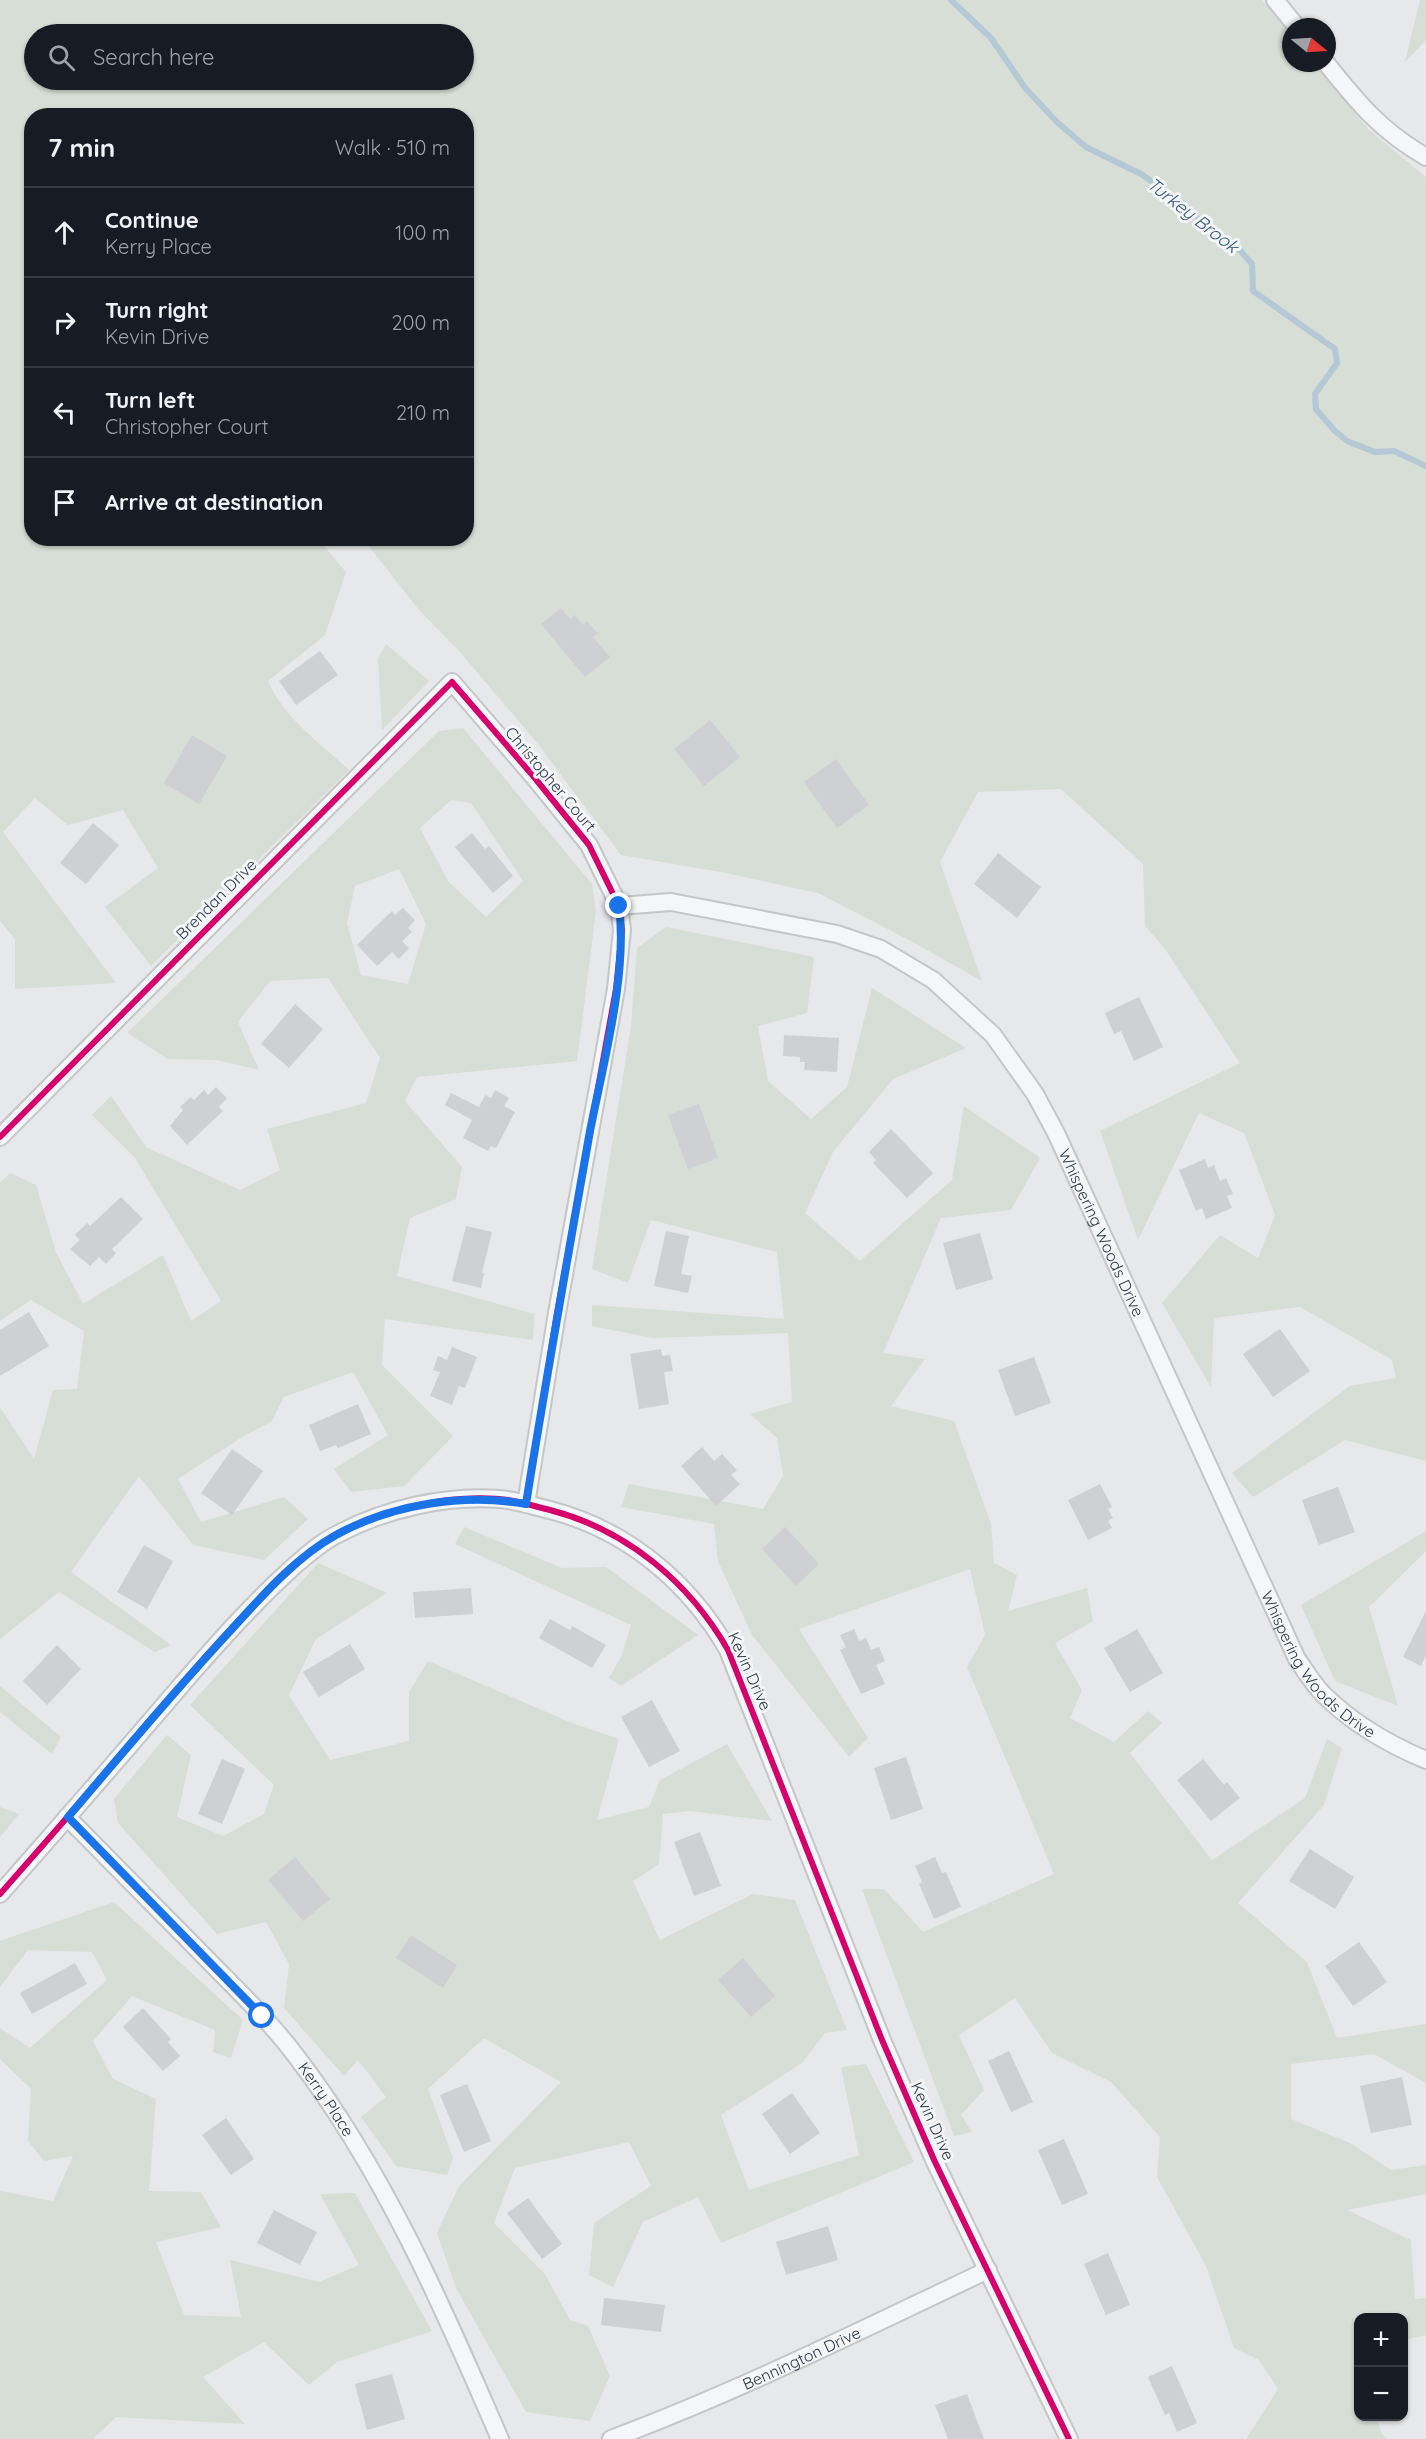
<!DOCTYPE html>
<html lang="en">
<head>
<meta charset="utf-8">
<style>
	body { margin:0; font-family:Quicksand,sans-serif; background:#20242c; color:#f1f3f6 }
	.controls { position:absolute; right:18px; bottom:18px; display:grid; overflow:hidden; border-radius:12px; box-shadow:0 2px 4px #0004 }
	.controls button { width:54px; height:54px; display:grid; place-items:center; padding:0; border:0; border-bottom:2px solid #363941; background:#171b24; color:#f1f3f6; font:30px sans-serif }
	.compass { position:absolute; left:1282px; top:18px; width:54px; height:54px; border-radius:50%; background:#171b24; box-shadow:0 2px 4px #0004; rotate:108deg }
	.stop { position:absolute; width:18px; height:18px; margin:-14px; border:4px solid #1a73e8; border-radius:50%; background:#fff }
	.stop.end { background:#1a73e8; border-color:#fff; box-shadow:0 2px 6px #0008 }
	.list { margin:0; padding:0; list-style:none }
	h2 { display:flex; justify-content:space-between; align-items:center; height:78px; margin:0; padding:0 24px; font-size:26px }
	h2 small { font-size:20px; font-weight:400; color:#9ea1a6 }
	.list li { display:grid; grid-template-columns:39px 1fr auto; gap:18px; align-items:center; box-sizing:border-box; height:90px; padding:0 24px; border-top:2px solid #363941 }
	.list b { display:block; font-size:22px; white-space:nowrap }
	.list p { margin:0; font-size:20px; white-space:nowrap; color:#9ea1a6 }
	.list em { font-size:20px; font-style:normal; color:#9ea1a6 }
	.icon { flex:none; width:33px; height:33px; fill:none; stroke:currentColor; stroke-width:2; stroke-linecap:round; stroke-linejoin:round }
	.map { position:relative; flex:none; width:1426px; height:2439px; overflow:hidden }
	.search { position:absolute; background:#171b24; box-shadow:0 2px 4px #0004; left:24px; top:24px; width:450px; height:66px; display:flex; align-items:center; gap:15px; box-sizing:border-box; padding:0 21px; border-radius:33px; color:#9ea1a6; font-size:22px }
	.panel { position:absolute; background:#171b24; box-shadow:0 2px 4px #0004; left:24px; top:108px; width:450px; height:438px; border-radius:24px }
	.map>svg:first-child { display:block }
</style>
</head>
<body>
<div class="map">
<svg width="1426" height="2439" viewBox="0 0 1426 2439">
	<rect width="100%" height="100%" fill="#e6e8ea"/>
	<g fill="#d7ded6" fill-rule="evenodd">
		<path d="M0,0H1262L1291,35V63H1314L1368,129L1426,177V1461L1345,1440L1253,1497L1232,1473L1350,1386L1396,1378L1392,1360L1300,1307L1214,1318L1211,1387L1162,1303L1220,1235L1258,1258L1275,1215L1244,1133L1199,1113L1138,1240L1100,1131L1240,1063L1165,949L1145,926L1143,864L1061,789L978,792L940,862L982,981L909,940L818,893L721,872L621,855L538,744L460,652L419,610L363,539L466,538V116H32V538L318,539L346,572L325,635L268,681C284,718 320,743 349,770L151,966L105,907L158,868L123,810L68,825L35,798L3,832L116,983L15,989V939L0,921ZM34,34H464V80H34Z"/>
		<polygon points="1420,0 1426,0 1426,40 1405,62"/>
		<polygon points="386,644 429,681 382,730 378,659"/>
		<path d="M463,728L592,884L596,911L577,1061L417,1077L405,1101L462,1167L456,1199L410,1218L397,1276L534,1314L533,1340L385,1319L382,1365L453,1436L404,1486L351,1492L334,1469L388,1435L353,1372L284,1397L272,1421L244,1436L178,1479L201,1522L284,1497L308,1519L264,1560L193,1545L139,1476L71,1572L171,1645L155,1652L59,1592L0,1639V1407L34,1459L53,1390L77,1389L84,1331L31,1300L0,1321V1183L10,1173L36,1185L56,1252L83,1304L163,1255L191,1321L221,1301L135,1158L92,1115L111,1096L146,1147L240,1190L280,1170L267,1129L366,1103L380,1058L328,978L270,981L238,1022L259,1070L217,1060L168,1059L127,1033L439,731ZM451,800L471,803L523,881L486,917L448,881L420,828ZM399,869L426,924L408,984L361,975L347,923L355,886Z"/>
		<polygon points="666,927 814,957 807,1013 758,1026 768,1081 811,1119 847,1087 872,988 966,1048 893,1079 833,1152 805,1213 860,1261 952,1180 964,1106 1040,1158 1011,1210 941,1218 883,1353 925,1359 891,1406 954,1421 991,1524 994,1563 1017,1575 1008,1611 1087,1588 1093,1621 1055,1643 1082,1690 1070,1718 1114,1742 1148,1711 1162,1723 1130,1753 1212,1860 1305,1798 1327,1739 1342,1748 1324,1805 1238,1903 1307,1962 1337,2038 1426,2024 1426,2083 1374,2054 1291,2064 1291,2119 1350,2143 1391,2170 1426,2165 1426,2194 1347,2210 1411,2240 1415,2299 1426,2298 1426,2335 1404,2340 1404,2318 1358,2318 1358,2350 1355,2351 1358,2363 1358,2416 1376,2417 1382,2434 1387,2439 1246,2439 1278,2389 1259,2360 1234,2348 1206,2266 1157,2177 1160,2137 1111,2082 1052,2053 1015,1998 959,2035 984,2090 961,2115 972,2132 954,2136 862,1889 884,1889 923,1932 1054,1874 967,1667 985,1635 970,1569 799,1629 868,1738 849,1757 752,1635 718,1561 714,1524 621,1507 629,1484 763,1509 783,1476 777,1438 750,1414 792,1402 788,1333 653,1338 592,1326 592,1305 784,1319 777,1252 651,1220 628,1283 592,1269 631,1026 637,948"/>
		<polygon points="464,1527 562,1568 606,1567 698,1635 621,1686 609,1678 621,1657 631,1625 455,1544"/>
		<polygon points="1426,1531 1426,1551 1369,1607 1398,1706 1335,1681 1301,1605"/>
		<polygon points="318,1563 387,1593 316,1639 289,1695 330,1760 409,1741 409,1692 428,1661 572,1723 619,1739 597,1820 649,1807 660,1780 727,1744 772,1821 690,1811 663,1814 659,1864 633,1881 660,1940 753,1894 795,1900 847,2030 825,2033 802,2063 721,2115 749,2190 859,2155 841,2067 866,2064 914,2162 721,2243 698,2197 643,2222 613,2287 589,2275 594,2223 651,2186 629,2142 515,2168 494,2223 545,2274 570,2320 588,2326 610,2376 590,2421 526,2412 456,2288 437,2233 459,2186 561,2082 484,2038 428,2089 453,2158 447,2175 396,2166 361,2117 386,2097 358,2060 344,2076 284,2008 289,1964 266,1922 217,1934 118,1823 114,1799 167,1735 191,1755 177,1817 223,1836 264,1814 274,1785 190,1705"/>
		<polygon points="0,1686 61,1737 52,1754 0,1712"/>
		<polygon points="0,1807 19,1814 0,1837"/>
		<polygon points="114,1902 243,2020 231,2058 213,2052 215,2030 132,1996 93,2041 113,2079 156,2099 149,2191 201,2192 221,2227 156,2242 184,2315 241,2317 230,2260 319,2282 359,2265 320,2194 355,2193 432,2331 337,2362 309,2385 264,2342 203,2377 245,2424 116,2417 93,2439 0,2439 0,2191 53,2201 73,2156 44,2161 28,2141 31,2089 0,2059 0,2028 30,2048 107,1980 92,1952 28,1950 0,1987 0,1941"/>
	</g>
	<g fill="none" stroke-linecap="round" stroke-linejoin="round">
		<polyline stroke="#b4c8d5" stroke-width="6" points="951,0 991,38 1026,89 1057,122 1086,147 1141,174 1184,204 1208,229 1238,248 1252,264 1253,291 1335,349 1337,363 1315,394 1316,409 1334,430 1347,441 1375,452 1394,451 1426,466"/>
	</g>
	<g fill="#ced0d3">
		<polygon points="561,608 570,619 575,615 583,625 587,621 598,634 593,637 610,657 585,677 541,624"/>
		<polygon points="320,651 338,675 296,705 279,681"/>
		<polygon points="710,720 740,757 704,786 674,749"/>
		<polygon points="192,735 227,756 199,804 164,783"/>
		<polygon points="836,759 869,805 837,828 804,782"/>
		<polygon points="93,823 119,845 86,884 60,863"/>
		<polygon points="472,833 485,849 489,846 513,876 493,893 455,847"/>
		<polygon points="998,853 1041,887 1017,918 974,884"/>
		<polygon points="403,908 415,920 408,928 412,932 402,941 409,948 399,959 392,952 377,966 357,945 392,911 395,915"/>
		<polygon points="1139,997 1163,1047 1134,1061 1121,1031 1114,1034 1105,1013"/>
		<polygon points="295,1004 323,1029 289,1068 261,1044"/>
		<polygon points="784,1035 839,1038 837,1072 804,1070 805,1062 800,1062 800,1057 783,1056"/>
		<polygon points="216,1087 227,1098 219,1107 223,1111 187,1145 170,1126 183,1110 180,1107 191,1097 194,1100 204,1090 208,1095"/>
		<polygon points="495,1090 509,1098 504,1106 515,1112 496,1148 491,1146 488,1151 463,1138 472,1120 445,1105 451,1093 479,1107 485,1095 491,1098"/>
		<polygon points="699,1104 718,1158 688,1169 668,1115"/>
		<polygon points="891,1129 933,1173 907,1198 873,1163 876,1160 869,1152"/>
		<polygon points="1205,1159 1208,1168 1214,1165 1220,1181 1226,1178 1233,1194 1227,1196 1232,1208 1206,1219 1202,1208 1196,1211 1179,1170"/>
		<polygon points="121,1197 143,1219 112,1249 116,1253 106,1264 99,1257 90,1266 70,1249 80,1240 75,1235 87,1223 90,1226"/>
		<polygon points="466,1226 492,1232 482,1273 484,1273 481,1288 452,1281"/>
		<polygon points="666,1231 689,1236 681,1274 692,1276 688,1293 654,1286"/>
		<polygon points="980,1233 993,1279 956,1290 943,1243"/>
		<polygon points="29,1312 49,1346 0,1376 0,1330"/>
		<polygon points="1280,1329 1310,1371 1273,1397 1243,1354"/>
		<polygon points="452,1347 477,1357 465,1388 459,1386 452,1405 430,1396 440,1372 433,1370 438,1356 447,1360"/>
		<polygon points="661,1349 662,1356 670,1355 673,1371 664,1372 669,1404 639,1409 630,1354"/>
		<polygon points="1034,1357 1051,1403 1015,1416 998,1370"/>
		<polygon points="358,1404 371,1434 338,1448 336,1445 320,1451 309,1425"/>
		<polygon points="702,1447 714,1461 722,1454 737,1470 731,1475 740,1484 716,1506 681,1466"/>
		<polygon points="232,1449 263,1471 232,1515 201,1493"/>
		<polygon points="1100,1484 1112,1507 1108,1509 1113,1518 1108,1521 1112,1528 1088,1540 1068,1500"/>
		<polygon points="1338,1487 1355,1532 1319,1545 1302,1500"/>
		<polygon points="785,1527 819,1564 796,1586 762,1549"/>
		<polygon points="144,1545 173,1561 147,1609 117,1592"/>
		<polygon points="471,1588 473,1614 415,1618 413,1592"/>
		<polygon points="1426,1611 1426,1655 1421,1666 1403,1657"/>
		<polygon points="550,1619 570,1630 572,1626 606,1645 592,1668 539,1638"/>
		<polygon points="854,1629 859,1641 866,1638 871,1650 879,1647 885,1661 876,1665 885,1684 861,1694 840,1650 846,1647 840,1635"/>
		<polygon points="1137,1629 1163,1673 1130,1692 1104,1648"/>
		<polygon points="350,1644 365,1669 319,1697 303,1672"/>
		<polygon points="57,1645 81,1669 47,1705 23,1681"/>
		<polygon points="652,1700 680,1751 649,1767 621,1717"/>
		<polygon points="906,1757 923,1809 891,1820 874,1768"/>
		<polygon points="222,1759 245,1769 222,1824 198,1814"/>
		<polygon points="1203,1759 1224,1785 1227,1782 1240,1798 1211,1821 1177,1780"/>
		<polygon points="700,1832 721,1886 694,1896 674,1842"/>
		<polygon points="1310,1849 1354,1877 1335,1909 1289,1881"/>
		<polygon points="295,1857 330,1899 303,1921 268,1880"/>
		<polygon points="935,1857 942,1873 946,1872 961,1907 934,1919 919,1884 922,1882 915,1866"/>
		<polygon points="411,1935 457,1965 443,1988 396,1958"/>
		<polygon points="1359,1942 1387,1982 1353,2006 1325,1966"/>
		<polygon points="743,1958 775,1996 751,2017 718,1980"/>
		<polygon points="75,1963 87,1984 32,2014 20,1993"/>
		<polygon points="143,2008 171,2039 168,2042 180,2056 163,2071 123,2027"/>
		<polygon points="1009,2051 1033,2102 1011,2112 988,2061"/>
		<polygon points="1402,2077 1412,2125 1371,2133 1360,2086"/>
		<polygon points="467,2084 491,2141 464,2152 440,2095"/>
		<polygon points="792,2093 820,2133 790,2154 762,2114"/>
		<polygon points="226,2118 254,2159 231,2175 202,2135"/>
		<polygon points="1064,2139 1088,2194 1062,2205 1038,2150"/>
		<polygon points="528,2198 562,2244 542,2259 507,2213"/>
		<polygon points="274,2210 317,2232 300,2265 257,2243"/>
		<polygon points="828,2226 838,2260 786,2275 776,2242"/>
		<polygon points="1108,2253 1130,2305 1106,2315 1084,2264"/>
		<polygon points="604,2298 665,2305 661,2332 601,2325"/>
		<polygon points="1172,2366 1197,2423 1177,2432 1169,2413 1165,2415 1148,2377"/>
		<polygon points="392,2374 405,2419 367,2430 355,2384"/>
		<polygon points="967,2394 984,2439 948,2439 935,2405"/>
	</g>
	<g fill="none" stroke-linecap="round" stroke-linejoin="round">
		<g stroke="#c4c6c8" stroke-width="20">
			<g id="street">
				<polyline points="1275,0 1297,27"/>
				<path d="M1326,63C1358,103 1381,131 1426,157"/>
				<path id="s1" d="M619,906L671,902L837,934L881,949L933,980L993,1035L1035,1094L1056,1133L1297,1659C1305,1670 1313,1684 1323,1694C1352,1723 1388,1744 1426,1760"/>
				<polyline points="0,1137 452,682 534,777 589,845 619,906 622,930 616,989 557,1313 526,1504"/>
				<path id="s2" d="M67,1817C113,1864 159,1910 204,1956C236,1989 269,2020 296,2056C384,2171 443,2307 500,2439"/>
				<path d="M0,1894C60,1826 119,1758 178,1689C214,1647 251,1605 292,1568C306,1556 321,1542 338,1534C385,1509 445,1495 499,1499C516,1500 533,1506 550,1510C627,1530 689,1582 728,1650L882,2040L935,2162L1069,2439"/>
				<path id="s3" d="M611,2439C740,2391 863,2329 988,2270"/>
			</g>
		</g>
		<use href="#street" stroke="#f5f6f7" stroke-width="16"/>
		<g stroke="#f4f6f9" stroke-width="10">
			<g id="cycleway">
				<polyline points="0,1137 452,682 534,777 589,845 619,906 622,930 616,989 557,1313 526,1504"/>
				<path d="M0,1894C60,1826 119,1758 178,1689C214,1647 251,1605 292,1568C306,1556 321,1542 338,1534C385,1509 445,1495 499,1499C516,1500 533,1506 550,1510C627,1530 689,1582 728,1650L882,2040L935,2162L1069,2439"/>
			</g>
		</g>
		<use href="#cycleway" stroke="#d6006c" stroke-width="6"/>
	</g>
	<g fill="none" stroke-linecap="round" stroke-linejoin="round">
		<path stroke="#1a73e8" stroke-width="8" d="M262,2016L68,1817C122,1754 175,1690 232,1629C263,1595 296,1557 336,1535C392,1504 464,1493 526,1504C546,1379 568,1255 590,1131C603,1064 628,973 619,906"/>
	</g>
	<g text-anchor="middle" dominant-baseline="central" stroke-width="6" stroke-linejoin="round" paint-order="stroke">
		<g font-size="16" fill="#2b3845" stroke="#f4f6f9">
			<text transform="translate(551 779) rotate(50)">Christopher Court</text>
			<text transform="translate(216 899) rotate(-45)">Brendan Drive</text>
			<text stroke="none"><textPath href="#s1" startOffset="636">Whispering Woods Drive</textPath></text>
			<text stroke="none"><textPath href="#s1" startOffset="1122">Whispering Woods Drive</textPath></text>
			<text transform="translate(750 1671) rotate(66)">Kevin Drive</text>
			<text stroke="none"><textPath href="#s2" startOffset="384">Kerry Place</textPath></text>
			<text transform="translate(933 2121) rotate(66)">Kevin Drive</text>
			<text stroke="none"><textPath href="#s3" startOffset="207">Bennington Drive</textPath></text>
		</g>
		<g font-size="18" font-style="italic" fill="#345c79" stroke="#f4f6f9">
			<text transform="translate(1193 215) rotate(38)">Turkey Brook</text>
		</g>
	</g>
</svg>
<div class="controls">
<button>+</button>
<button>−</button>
</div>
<svg class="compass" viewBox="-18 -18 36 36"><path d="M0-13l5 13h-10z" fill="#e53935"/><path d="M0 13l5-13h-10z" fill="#9ea1a6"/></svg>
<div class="stop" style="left:262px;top:2016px"></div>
<div class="stop end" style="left:619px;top:906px"></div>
<div class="search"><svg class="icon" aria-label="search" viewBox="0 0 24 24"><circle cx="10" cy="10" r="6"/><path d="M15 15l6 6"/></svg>Search here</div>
<section class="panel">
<h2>7 min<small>Walk · 510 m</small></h2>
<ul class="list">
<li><svg class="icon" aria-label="ahead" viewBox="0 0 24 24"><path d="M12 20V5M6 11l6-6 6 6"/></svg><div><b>Continue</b><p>Kerry Place</p></div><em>100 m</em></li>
<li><svg class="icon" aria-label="right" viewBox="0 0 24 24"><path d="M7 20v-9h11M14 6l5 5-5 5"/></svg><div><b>Turn right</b><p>Kevin Drive</p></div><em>200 m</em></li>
<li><svg class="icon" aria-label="left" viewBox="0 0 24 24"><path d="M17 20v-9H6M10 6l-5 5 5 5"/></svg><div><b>Turn left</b><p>Christopher Court</p></div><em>210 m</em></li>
<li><svg class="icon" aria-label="arrive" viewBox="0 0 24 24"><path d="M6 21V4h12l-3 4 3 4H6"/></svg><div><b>Arrive at destination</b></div></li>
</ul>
</section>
</div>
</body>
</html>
